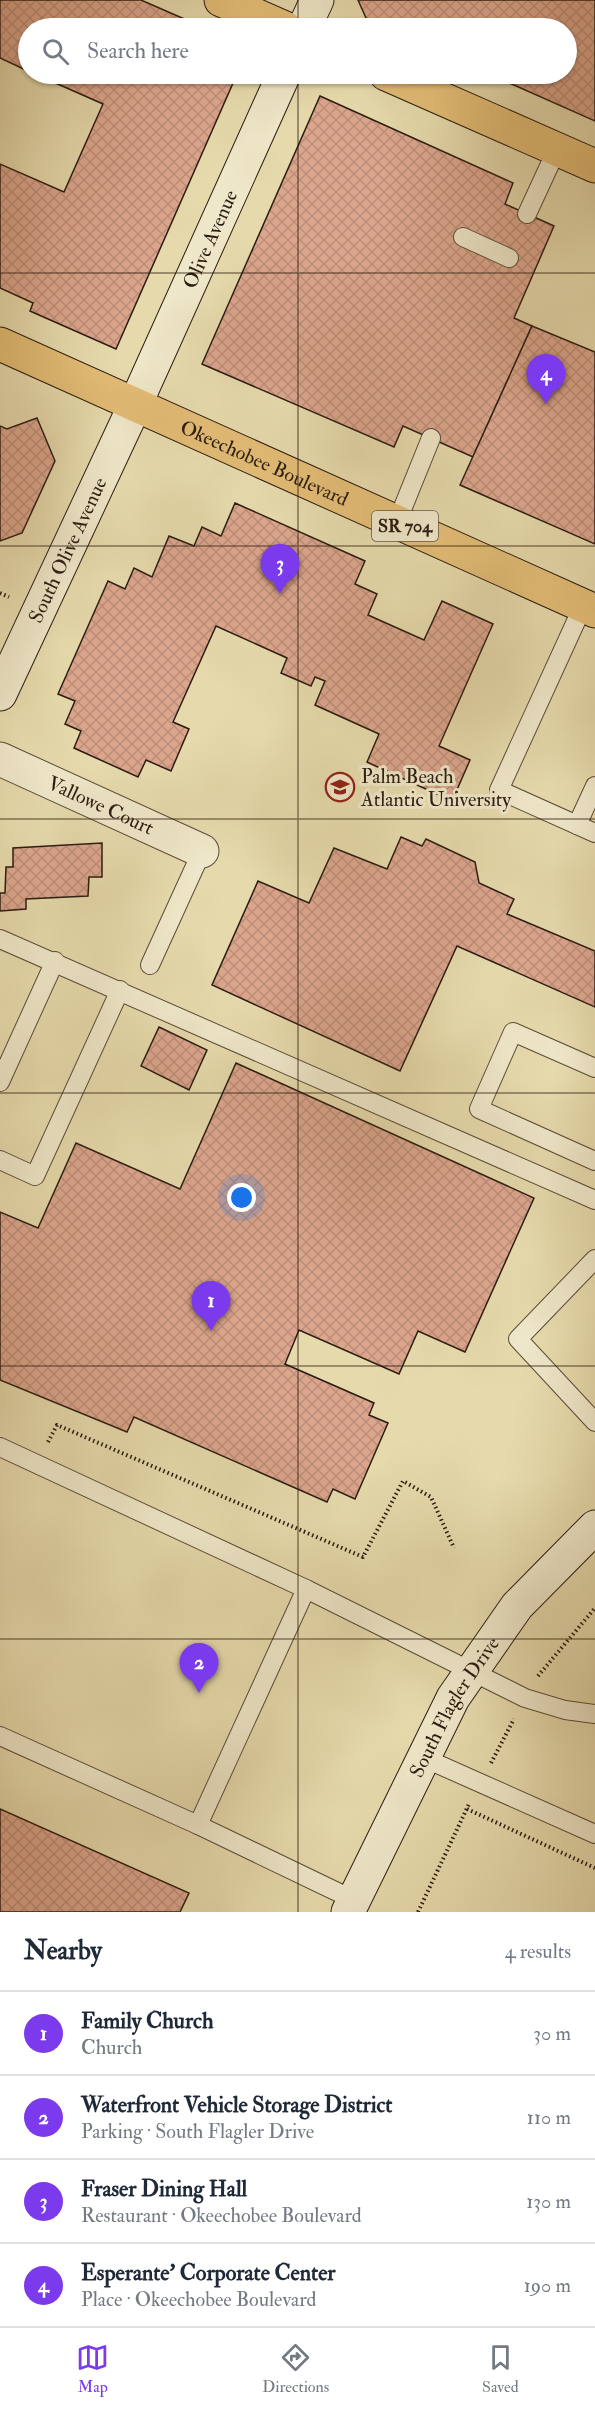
<!DOCTYPE html>
<html lang="en">
<head>
<meta charset="utf-8">
<style>
	body { margin:0; font-family:"IM FELL Double Pica",serif; background:#f6f6f7; color:#1f2937 }
	.you { position:absolute; left:242px; top:1198px; width:21px; height:21px; margin:-15px; border:4px solid #fff; border-radius:50%; background:#1a73e8; box-shadow:0 0 0 9px #1a73e833 }
	.badge { display:grid; place-items:center; width:39px; height:39px; border-radius:50%; background:#7c3aed; color:#fff; font-size:20px; font-weight:700 }
	.pin { position:absolute; translate:-50% -50px; filter:drop-shadow(0 2px 3px #0008) }
	.pin::after { content:''; position:absolute; top:32px; width:21px; height:18px; background:inherit; clip-path:polygon(0 0,100% 0,50% 100%) }
	.list { margin:0; padding:0; list-style:none }
	h2 { display:flex; justify-content:space-between; align-items:center; height:78px; margin:0; padding:0 24px; font-size:26px }
	h2 small { font-size:20px; font-weight:400; color:#747a83 }
	.list li { display:grid; grid-template-columns:39px 1fr auto; gap:18px; align-items:center; box-sizing:border-box; height:84px; padding:0 24px; border-top:2px solid #e0e1e3 }
	.list b { display:block; font-size:22px; white-space:nowrap }
	.list p { margin:0; font-size:20px; white-space:nowrap; color:#747a83 }
	.list em { font-size:20px; font-style:normal; color:#747a83 }
	.icon { flex:none; width:33px; height:33px; fill:none; stroke:currentColor; stroke-width:2; stroke-linecap:round; stroke-linejoin:round }
	.map { position:relative; flex:none; width:595px; height:1912px; overflow:hidden }
	.search { position:absolute; background:#fff; box-shadow:0 2px 4px #0004; left:18px; right:18px; top:18px; height:66px; display:flex; align-items:center; gap:15px; box-sizing:border-box; padding:0 21px; border-radius:33px; color:#747a83; font-size:22px }
	.sheet { height:414px; background:#fff }
	nav { display:flex; justify-content:space-around; align-items:center; box-sizing:border-box; height:84px; border-top:2px solid #e0e1e3; background:#fff; font-size:16px; color:#747a83 }
	nav a { display:grid; justify-items:center; gap:3px }
	nav .on { color:#7c3aed }
	.map>svg:first-child { display:block }
</style>
</head>
<body>
<div class="map">
<svg width="595" height="1912" viewBox="0 0 595 1912">
	<defs>
		<pattern id="building-cross-hatch" width="8" height="8" patternUnits="userSpaceOnUse" patternTransform="scale(1.5)"><rect width="8" height="8" fill="#dca68d"/><path d="M0 0l8 8M0 8l8-8" fill="none" stroke="#bd8e79"/></pattern>
	</defs>
	<rect width="100%" height="100%" fill="#e6daac"/>
	<filter id="stains"><feTurbulence type="fractalNoise" baseFrequency=".00333" numOctaves="4"/><feColorMatrix values="0 0 0 0 .2 0 0 0 0 .09 0 0 0 0 .02 0 0 0 .5 -.17"/></filter>
	<radialGradient id="worn" r=".72"><stop offset=".6" stop-color="#630" stop-opacity="0"/><stop offset="1" stop-color="#630" stop-opacity=".3"/></radialGradient>
	<g fill="url(#building-cross-hatch)" stroke="#2b1c11" stroke-width="1.5">
		<polygon points="0,0 141,0 205,28 28,28 28,71 0,58"/>
		<polygon points="358,0 595,0 595,121 489,74 566,74 566,28 389,28 366,18"/>
		<polygon points="35,74 237,74 116,349 30,311 33,303 0,288 0,164 64,192 103,104"/>
		<polygon points="320,96 513,183 505,204 554,226 514,318 532,326 473,457 403,426 394,447 202,364"/>
		<polygon points="532,326 595,352 595,544 460,485"/>
		<polygon points="37,418 55,461 22,533 0,541 0,426 7,429"/>
		<polygon points="235,503 365,561 355,584 377,594 368,615 424,640 442,601 493,624 439,746 470,760 452,801 367,762 379,734 315,705 325,681 315,677 311,686 281,673 287,658 216,626 173,722 189,729 171,771 146,760 138,777 74,748 81,731 65,724 75,701 58,694 108,581 125,589 134,568 152,577 169,536 194,546 202,527 221,536"/>
		<polygon points="401,837 422,846 426,839 475,862 479,883 514,899 507,914 595,951 595,1007 457,946 400,1071 212,985 258,881 309,903 334,848 387,869"/>
		<polygon points="102,843 102,877 89,877 88,896 26,899 26,909 0,911 0,893 5,893 6,867 13,867 13,848"/>
		<polygon points="159,1027 207,1050 189,1090 141,1066"/>
		<polygon points="236,1063 534,1198 465,1352 418,1331 399,1374 299,1330 285,1364 374,1403 369,1415 388,1423 355,1499 333,1489 327,1502 134,1417 127,1432 0,1380 0,1212 38,1228 76,1143 180,1189"/>
		<polygon points="0,1809 189,1893 180,1912 0,1912"/>
	</g>
	<g fill="none" stroke-linecap="round" stroke-linejoin="round">
		<g stroke="#5a4c38" stroke-width="20">
			<g id="lane">
				<polyline points="527,214 557,149"/>
				<polyline points="463,237 509,258"/>
				<polyline points="397,522 431,438"/>
				<polyline points="583,606 499,790 595,833"/>
				<polyline points="577,825 595,786"/>
				<polyline points="0,939 595,1200"/>
				<polyline points="150,965 202,851"/>
				<polyline points="595,1068 513,1032 479,1109 595,1161"/>
				<polyline points="0,1082 55,961"/>
				<polyline points="0,1160 35,1176 120,990"/>
				<polyline points="595,1259 518,1339 595,1422"/>
				<polyline points="0,1447 306,1589 525,1698 565,1710 595,1714"/>
				<polyline points="0,1736 198,1825 306,1589"/>
				<polyline points="424,1758 595,1834"/>
				<polyline points="198,1825 354,1900"/>
			</g>
		</g>
		<g stroke="#5a4c38" stroke-width="35">
			<g id="street">
				<path id="s1" d="M0,759L202,851"/>
			</g>
		</g>
		<g stroke="#2b1c11" stroke-width="35">
			<g id="secondary">
				<polyline points="304,28 317,0"/>
				<path id="s2" d="M0,694L135,405L284,74"/>
				<path id="s3" d="M348,1912L453,1698L517,1606L595,1527"/>
			</g>
		</g>
		<g stroke="#2b1c11" stroke-width="35">
			<g id="primary">
				<polyline points="221,0 285,28"/>
				<polyline points="386,74 595,166"/>
				<path id="s4" d="M0,344L595,611"/>
			</g>
		</g>
		<g stroke="#2b1c11" stroke-width="4" stroke-dasharray="1.5 3" stroke-linecap="butt">
			<polyline points="0,593 9,597"/>
			<polyline points="48,1442 57,1425 363,1557 403,1481 431,1497 454,1548"/>
			<polyline points="538,1676 595,1608"/>
			<polyline points="491,1763 514,1719"/>
			<polyline points="467,1809 595,1868"/>
			<polyline points="418,1912 469,1804"/>
		</g>
		<use href="#lane" stroke="#efe7c9" stroke-width="18"/>
		<use href="#street" stroke="#efe7c9" stroke-width="33"/>
		<use href="#secondary" stroke="#efe7c9" stroke-width="33"/>
		<use href="#primary" stroke="#e3bd76" stroke-width="33"/>
	</g>
	<path fill="none" stroke="#2b1c11" stroke-width="1.5" stroke-opacity="0.55" d="M298,0V28M298,74V1912M0,273H595M0,546H595M0,819H595M0,1093H595M0,1366H595M0,1639H595"/>
	<defs>
		<g id="university-ring" transform="scale(1.5)"><circle r="9.5" fill="#efe7c9" stroke="#8f2418" stroke-width="1.5"/><path d="M0-5L7-2L0 1L-7-2ZM-4 1L0 2.5L4 1V4Q0 6-4 4Z" fill="#8f2418"/></g>
	</defs>
	<g fill-rule="evenodd">
		<use href="#university-ring" x="340" y="787"/>
	</g>
	<g text-anchor="middle" dominant-baseline="central" stroke-width="6" stroke-linejoin="round" paint-order="stroke">
		<rect fill="#efe7c9" stroke="#665948" stroke-width="1.5" x="372" y="511" width="66" height="30" rx="4.5"/>
		<g font-size="18" font-weight="bold" fill="#2b1c11">
			<text x="405" y="526">SR 704</text>
		</g>
		<g font-size="20" fill="#2b1c11" stroke="#efe7c9">
			<text stroke="none"><textPath href="#s2" startOffset="501">Olive Avenue</textPath></text>
			<text stroke="none"><textPath href="#s4" startOffset="290">Okeechobee Boulevard</textPath></text>
			<text stroke="none"><textPath href="#s2" startOffset="159">South Olive Avenue</textPath></text>
			<text stroke="none"><textPath href="#s1" startOffset="111">Vallowe Court</textPath></text>
			<text stroke="none"><textPath href="#s3" startOffset="231">South Flagler Drive</textPath></text>
		</g>
		<g font-size="20" fill="#2b1c11" stroke="#efe7c9" text-anchor="start">
			<text x="361" y="776">Palm Beach<tspan x="361" dy="23">Atlantic University</tspan></text>
		</g>
	</g>
	<rect width="100%" height="100%" filter="url(#stains)"/>
	<rect width="100%" height="100%" fill="url(#worn)"/>
</svg>
<div class="you"></div>
<div class="pin badge" style="left:211px;top:1331px">1</div>
<div class="pin badge" style="left:199px;top:1693px">2</div>
<div class="pin badge" style="left:280px;top:594px">3</div>
<div class="pin badge" style="left:546px;top:404px">4</div>
<div class="search"><svg class="icon" aria-label="search" viewBox="0 0 24 24"><circle cx="10" cy="10" r="6"/><path d="M15 15l6 6"/></svg>Search here</div>
</div>
<section class="sheet">
<h2>Nearby<small>4 results</small></h2>
<ul class="list">
<li><span class="badge">1</span><div><b>Family Church</b><p>Church</p></div><em>30 m</em></li>
<li><span class="badge">2</span><div><b>Waterfront Vehicle Storage District</b><p>Parking · South Flagler Drive</p></div><em>110 m</em></li>
<li><span class="badge">3</span><div><b>Fraser Dining Hall</b><p>Restaurant · Okeechobee Boulevard</p></div><em>130 m</em></li>
<li><span class="badge">4</span><div><b>Esperante' Corporate Center</b><p>Place · Okeechobee Boulevard</p></div><em>190 m</em></li>
</ul>
</section>
<nav>
<a class="on"><svg class="icon" aria-label="map" viewBox="0 0 24 24"><path d="M3 6l6-2 6 2 6-2v14l-6 2-6-2-6 2zM9 4v14M15 6v14"/></svg>Map</a>
<a><svg class="icon" aria-label="directions" viewBox="0 0 24 24"><path d="M12 3l9 9-9 9-9-9zM9 14v-3h6M13 9l2 2-2 2"/></svg>Directions</a>
<a><svg class="icon" aria-label="saved" viewBox="0 0 24 24"><path d="M7 4h10v16l-5-4-5 4z"/></svg>Saved</a>
</nav>
</body>
</html>
